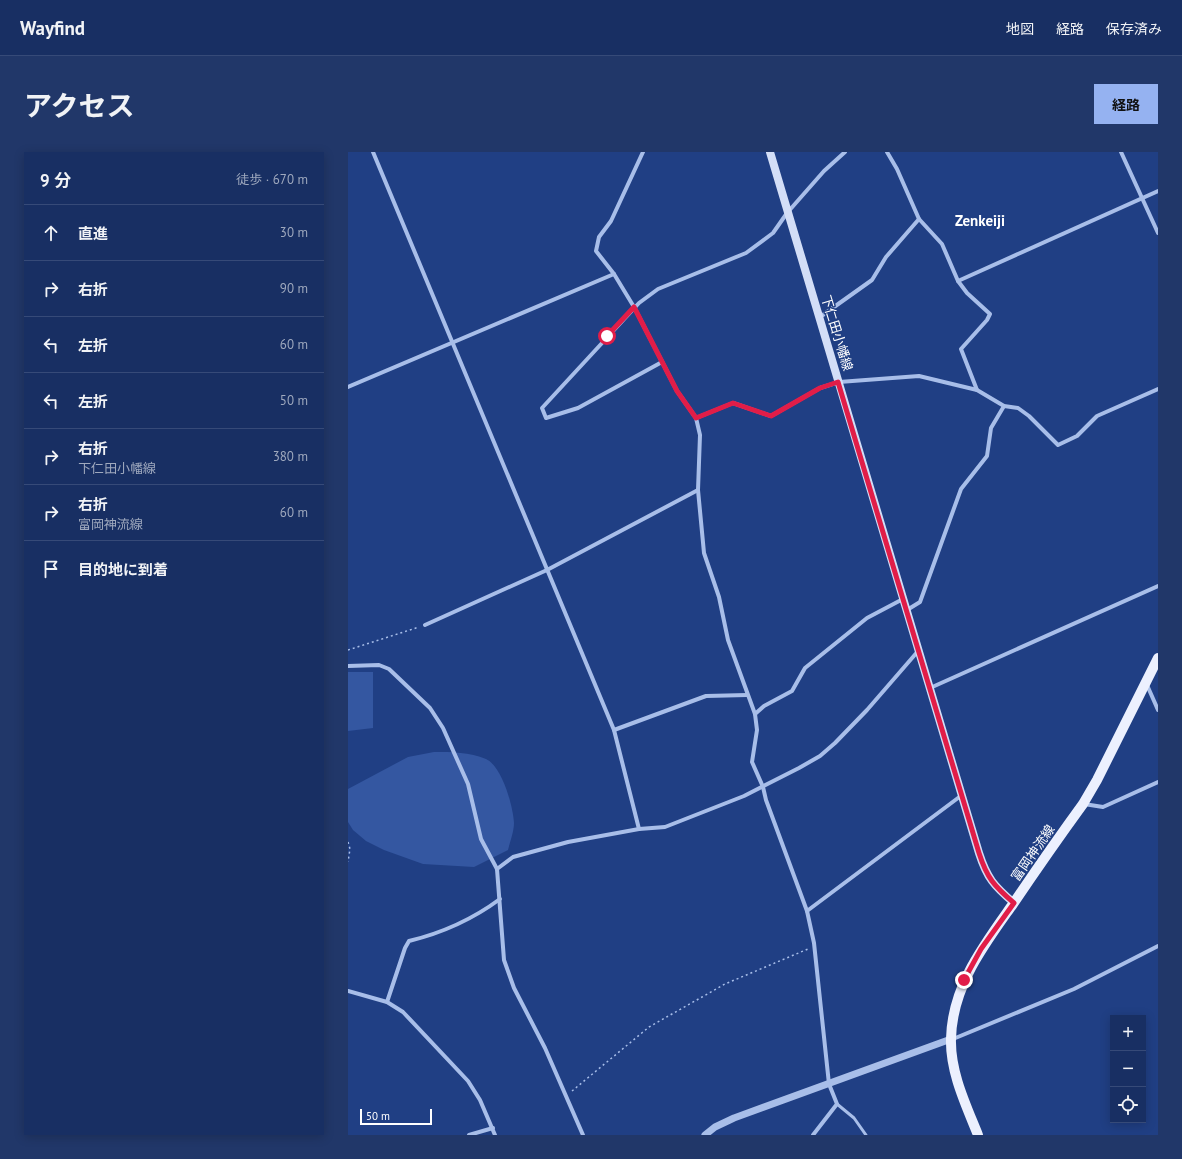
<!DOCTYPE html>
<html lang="ja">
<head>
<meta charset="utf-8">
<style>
	body { margin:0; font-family:"PT Sans","Noto Sans JP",sans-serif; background:#213769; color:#f1f3f6 }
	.controls { position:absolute; right:12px; bottom:12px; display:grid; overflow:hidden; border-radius:0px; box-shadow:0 2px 10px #0003 }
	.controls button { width:36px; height:36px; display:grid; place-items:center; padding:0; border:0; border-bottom:1px solid #364a78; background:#182f63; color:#f1f3f6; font:20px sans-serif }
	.scale { position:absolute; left:12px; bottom:10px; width:72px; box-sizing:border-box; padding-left:4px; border:2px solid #fff; border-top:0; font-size:11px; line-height:14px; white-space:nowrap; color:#fff; -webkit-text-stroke:3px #203f84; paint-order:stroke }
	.stop { position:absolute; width:12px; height:12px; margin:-9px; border:3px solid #e11d48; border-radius:50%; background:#fff }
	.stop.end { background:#e11d48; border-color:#fff; box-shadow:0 1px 4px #0008 }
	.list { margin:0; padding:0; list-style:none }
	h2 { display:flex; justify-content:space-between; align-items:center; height:52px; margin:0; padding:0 16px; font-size:17px }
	h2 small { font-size:13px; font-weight:400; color:#9fa9be }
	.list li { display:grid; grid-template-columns:26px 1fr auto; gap:12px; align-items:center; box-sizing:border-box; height:56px; padding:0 16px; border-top:1px solid #364a78 }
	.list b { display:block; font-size:15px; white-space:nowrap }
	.list p { margin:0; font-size:13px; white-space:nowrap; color:#9fa9be }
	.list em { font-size:13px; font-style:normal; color:#9fa9be }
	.icon { flex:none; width:22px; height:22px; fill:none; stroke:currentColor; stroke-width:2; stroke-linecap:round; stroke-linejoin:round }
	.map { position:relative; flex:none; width:810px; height:983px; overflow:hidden; border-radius:0px }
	header { display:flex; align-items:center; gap:24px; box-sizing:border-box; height:56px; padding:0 20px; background:#182f63; border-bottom:1px solid #364a78 }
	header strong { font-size:19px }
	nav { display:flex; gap:22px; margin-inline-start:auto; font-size:14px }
	.intro { display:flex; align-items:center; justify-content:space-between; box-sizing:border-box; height:96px; padding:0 24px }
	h1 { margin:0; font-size:28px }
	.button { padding:10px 18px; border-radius:0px; background:#95b2f1; color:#111; font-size:14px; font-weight:700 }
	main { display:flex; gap:24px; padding:0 24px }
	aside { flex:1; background:#182f63; border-radius:0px; box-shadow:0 2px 10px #0003 }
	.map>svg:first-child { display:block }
</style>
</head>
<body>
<header>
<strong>Wayfind</strong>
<nav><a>地図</a><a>経路</a><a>保存済み</a></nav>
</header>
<div class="intro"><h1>アクセス</h1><a class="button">経路</a></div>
<main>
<aside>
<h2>9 分<small>徒歩 · 670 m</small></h2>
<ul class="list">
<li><svg class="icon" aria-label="ahead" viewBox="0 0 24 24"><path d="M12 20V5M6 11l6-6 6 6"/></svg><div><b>直進</b></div><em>30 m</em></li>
<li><svg class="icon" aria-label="right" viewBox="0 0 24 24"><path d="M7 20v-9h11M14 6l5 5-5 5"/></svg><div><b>右折</b></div><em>90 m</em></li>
<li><svg class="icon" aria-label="left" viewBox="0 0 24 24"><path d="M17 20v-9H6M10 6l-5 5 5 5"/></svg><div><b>左折</b></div><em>60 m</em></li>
<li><svg class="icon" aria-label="left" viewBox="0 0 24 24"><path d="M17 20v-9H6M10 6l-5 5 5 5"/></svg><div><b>左折</b></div><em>50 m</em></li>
<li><svg class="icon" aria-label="right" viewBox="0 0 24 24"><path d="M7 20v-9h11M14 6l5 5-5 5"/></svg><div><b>右折</b><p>下仁田小幡線</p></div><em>380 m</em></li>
<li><svg class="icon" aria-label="right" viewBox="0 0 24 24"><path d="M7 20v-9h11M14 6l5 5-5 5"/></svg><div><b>右折</b><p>富岡神流線</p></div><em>60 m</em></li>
<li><svg class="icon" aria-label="arrive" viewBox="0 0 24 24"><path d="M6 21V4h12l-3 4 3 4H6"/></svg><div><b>目的地に到着</b></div></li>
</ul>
</aside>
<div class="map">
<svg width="810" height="983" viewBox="0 0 810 983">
	<rect width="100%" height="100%" fill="#203f84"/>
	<g fill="#3457a1">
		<polygon points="0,520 25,520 25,576 0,579"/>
		<path d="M86,600C103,600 122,600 138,607C154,614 165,654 166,671C166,679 162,690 160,698L126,715L75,712L36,698L18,689L5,678L0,670V637L60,605Z"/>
	</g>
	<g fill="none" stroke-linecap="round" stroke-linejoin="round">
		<g stroke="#a8bee9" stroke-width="1.5" stroke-dasharray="2 3" stroke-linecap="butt">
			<polyline points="0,498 71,475"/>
			<polyline points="0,690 2,697 0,710"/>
			<polyline points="224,939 301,875 377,832 460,797"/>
		</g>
		<polyline stroke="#a8bee9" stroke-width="3" points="489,952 506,966 518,983"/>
		<g stroke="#a8bee9" stroke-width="4">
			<polyline points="25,0 266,578 291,677"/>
			<polyline points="295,0 263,69 251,85 248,99 266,122 286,155 329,239 348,266 352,283 350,338 356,401 371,445 380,488 407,562 409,578 404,610 415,635 418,648 459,759 466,791 481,932 489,952 465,983"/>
			<polyline points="539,0 549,17 571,67 594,92 610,129 619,141 642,162 639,168 613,197 629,238"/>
			<polyline points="773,0 810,81"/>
			<polyline points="610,129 810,39"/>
			<polyline points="472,165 524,128 538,105 571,67"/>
			<polyline points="314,210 230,256 198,266 194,256 291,151 310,137 398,101 425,81 439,61 476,19 497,0"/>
			<polyline points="0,235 266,122"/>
			<polyline points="348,266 385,251 423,264 472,236 491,230 571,224 629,238 656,254 670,256 681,264 710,293 729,284 749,264 810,237"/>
			<polyline points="559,458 572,450 613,337 639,304 643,276 656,254"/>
			<polyline points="77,473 199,418 350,338"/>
			<polyline points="0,514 31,513 41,517 82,556 95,576 120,632 133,687 149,717 156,808 166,836 197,896 235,983"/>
			<polyline points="799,533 810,558"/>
			<polyline points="582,536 810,434"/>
			<polyline points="407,562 416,554 444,539 457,516 519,466 555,447"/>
			<polyline points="266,578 358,544 399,543"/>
			<polyline points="736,652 755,655 810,630"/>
			<polyline points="149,717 165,705 220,690 291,677 317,675 396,644 451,616 472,604 487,591 519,558 571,498"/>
			<polyline points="459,759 614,643"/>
			<polyline points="0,839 39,850 55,860 120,929 132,948 147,983"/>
			<path d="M39,850L57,796L61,789C94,781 125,767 152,747"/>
			<polyline points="605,887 726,837 810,794"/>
			<polyline points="121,983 145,976"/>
		</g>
		<polyline stroke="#a8bee9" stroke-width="7" points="357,983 367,975 386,966 603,887"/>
		<path stroke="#d3def7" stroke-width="8" d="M422,0L631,701C639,726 646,734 666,751"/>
		<path stroke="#ecf0fe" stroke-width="10" d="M630,983C618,953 602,920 603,887C604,834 636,793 665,752C688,718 711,685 735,652L749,628L810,506"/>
	</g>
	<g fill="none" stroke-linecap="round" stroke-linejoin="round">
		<path stroke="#e11d48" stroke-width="5" d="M259,184L286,155L329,239L348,266L385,251L423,264L472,236L490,230L631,701C639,726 646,734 666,751L633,797L616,828"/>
	</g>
	<g text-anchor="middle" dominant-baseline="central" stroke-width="3" stroke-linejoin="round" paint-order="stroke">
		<g font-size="13" fill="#fff" stroke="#203f84">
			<text transform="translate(489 181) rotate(73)">下仁田小幡線</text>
			<text transform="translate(685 701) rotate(-55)">富岡神流線</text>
		</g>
		<g font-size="15" font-weight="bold" fill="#fff" stroke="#203f84">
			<text x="632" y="68">Zenkeiji</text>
		</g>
	</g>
</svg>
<div class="controls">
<button>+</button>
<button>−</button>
<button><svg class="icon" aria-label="locate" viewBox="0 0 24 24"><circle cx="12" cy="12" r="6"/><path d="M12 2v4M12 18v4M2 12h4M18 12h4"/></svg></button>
</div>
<div class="scale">50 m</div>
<div class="stop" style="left:259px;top:184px"></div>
<div class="stop end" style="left:616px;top:828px"></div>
</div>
</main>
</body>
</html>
